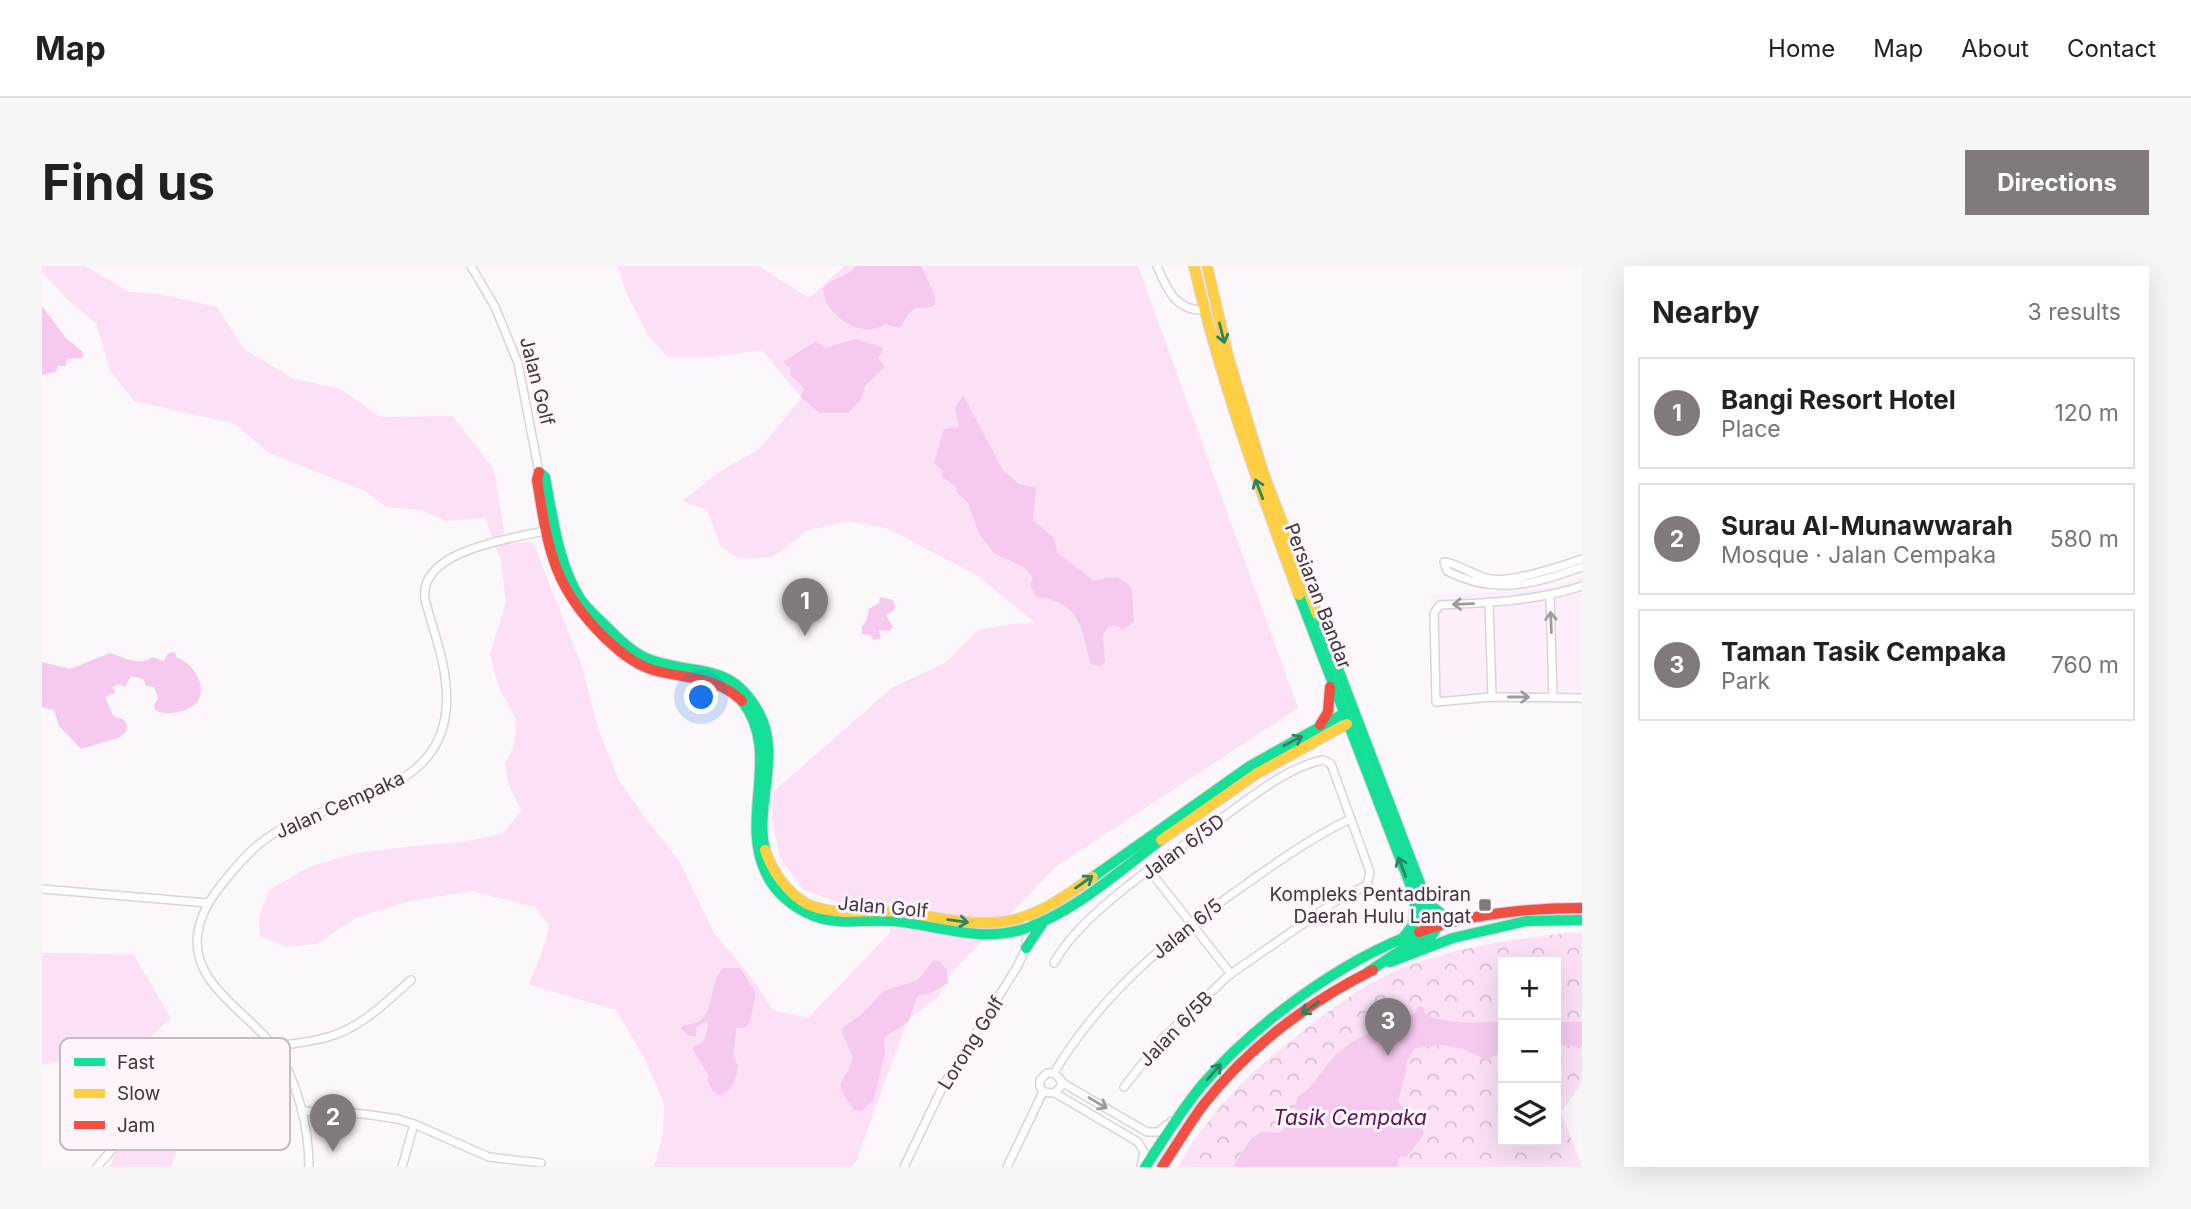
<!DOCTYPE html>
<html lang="en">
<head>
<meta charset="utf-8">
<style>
	body { margin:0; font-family:Inter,sans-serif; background:#f6f6f6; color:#202124 }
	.controls { position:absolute; right:21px; bottom:21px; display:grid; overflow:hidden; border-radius:0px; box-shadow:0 7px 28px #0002 }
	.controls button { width:63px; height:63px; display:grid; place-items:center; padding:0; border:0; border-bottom:2px solid #e0e0e0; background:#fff; color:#202124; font:35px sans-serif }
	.you { position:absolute; left:660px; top:432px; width:24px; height:24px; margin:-18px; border:5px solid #fff; border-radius:50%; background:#1a73e8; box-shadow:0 0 0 10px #1a73e833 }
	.badge { display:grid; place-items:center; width:46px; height:46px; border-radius:50%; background:#807a7f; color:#fff; font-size:23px; font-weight:700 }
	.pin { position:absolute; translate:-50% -58px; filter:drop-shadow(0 2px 4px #0008) }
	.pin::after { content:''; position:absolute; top:37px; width:24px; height:21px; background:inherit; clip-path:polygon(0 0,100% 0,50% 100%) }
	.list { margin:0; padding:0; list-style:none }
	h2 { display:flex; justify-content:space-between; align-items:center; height:91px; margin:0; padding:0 28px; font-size:30px }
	h2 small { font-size:23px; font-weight:400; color:#757577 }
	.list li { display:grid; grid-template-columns:46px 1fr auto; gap:21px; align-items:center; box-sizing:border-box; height:112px; margin:0 14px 14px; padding:0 14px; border:2px solid #e0e0e0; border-radius:0px }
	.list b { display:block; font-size:26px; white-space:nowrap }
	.list p { margin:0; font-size:23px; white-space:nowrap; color:#757577 }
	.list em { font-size:23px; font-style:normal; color:#757577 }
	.icon { flex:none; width:38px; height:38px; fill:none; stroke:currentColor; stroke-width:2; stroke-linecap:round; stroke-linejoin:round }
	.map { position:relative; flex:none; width:1540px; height:901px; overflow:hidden; border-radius:0px }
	header { display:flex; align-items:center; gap:42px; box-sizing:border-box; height:98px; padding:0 35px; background:#fff; border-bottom:2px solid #e0e0e0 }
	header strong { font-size:33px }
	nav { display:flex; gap:38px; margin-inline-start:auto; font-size:24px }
	.intro { display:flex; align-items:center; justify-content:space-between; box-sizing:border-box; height:168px; padding:0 42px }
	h1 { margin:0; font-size:49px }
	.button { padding:18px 32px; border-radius:0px; background:#807a7f; color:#fff; font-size:24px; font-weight:700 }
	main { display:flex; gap:42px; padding:0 42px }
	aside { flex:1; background:#fff; border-radius:0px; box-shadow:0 7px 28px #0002 }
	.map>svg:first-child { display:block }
</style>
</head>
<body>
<header>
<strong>Map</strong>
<nav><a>Home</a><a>Map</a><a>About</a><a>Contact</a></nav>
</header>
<div class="intro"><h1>Find us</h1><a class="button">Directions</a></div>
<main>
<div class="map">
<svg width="1540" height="901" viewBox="0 0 1540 901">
	<defs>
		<pattern id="park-crowns" width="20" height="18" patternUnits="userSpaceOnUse" patternTransform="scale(1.75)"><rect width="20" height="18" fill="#fbe0f6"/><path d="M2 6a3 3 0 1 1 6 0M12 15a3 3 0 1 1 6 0" fill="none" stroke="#d8c1d4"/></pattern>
	</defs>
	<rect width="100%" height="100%" fill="#fcf7fb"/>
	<polygon fill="#fdeef9" points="1540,311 1540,438 1444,436 1391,442 1389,329 1474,325 1512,320"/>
	<g fill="#fbe0f6">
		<polygon points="0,0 43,0 87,26 117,28 175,41 202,83 252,113 299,123 338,151 410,150 452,203 464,278 491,276 541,403 556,463 577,514 604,553 638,596 672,667 712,715 731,744 766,752 848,667 850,637 800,638 762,624 738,592 730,553 732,525 851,421 903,397 936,364 970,358 993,357 936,310 845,262 805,255 767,264 730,291 698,293 679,281 665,244 640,235 673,209 718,182 760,132 720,84 671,91 626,91 607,71 585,28 575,0 717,0 767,32 803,0 1096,0 1256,442 1015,600 907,709 897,730 865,755 812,901 612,901 621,868 622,837 601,790 574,744 487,719 503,678 507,659 493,641 430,625 364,636 314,652 275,678 245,681 218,670 217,652 227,624 267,601 310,588 362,581 422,576 462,567 479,544 466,517 463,497 472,480 474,453 457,422 448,388 464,336 459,295 443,252 404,255 379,244 344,241 323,225 227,187 193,158 92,135 68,105 54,57 28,36 0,6"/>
		<polygon points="0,687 91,688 129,752 102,777 0,799"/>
		<polygon points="125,845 136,881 129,901 67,901 76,884"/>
	</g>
	<path fill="url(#park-crowns)" fill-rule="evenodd" d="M1525,667H1540V816L1519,846L1540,901H1136C1171,840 1214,800 1269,759C1303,733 1333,711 1374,697C1422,680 1474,673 1525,667ZM1461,696H1514V875H1461Z"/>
	<g fill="#f6caee">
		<path d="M814,0H879L893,30V39C885,43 882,41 874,42C867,44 862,56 858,62L843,58C824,72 797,57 785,38C782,34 782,27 781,22C793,10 806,11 814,0Z"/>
		<polygon points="0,40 24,72 41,86 41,92 25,93 24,100 16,100 14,106 0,109"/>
		<polygon points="813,73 842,82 836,92 843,101 823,120 820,132 806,147 778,147 758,131 763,123 748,109 749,102 741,96 774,75 783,82"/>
		<path d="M921,129L961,204L977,218L994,222L991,254L1012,272L1015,286L1051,314L1076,311L1090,322L1092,356L1082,363L1071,359L1065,361L1061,370L1063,396L1058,401L1048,397C1040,361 1037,335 994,331L988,319L991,312L982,301L952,287L937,268L926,237L914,225L915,222L899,210L901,205L892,197L902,163L917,161L913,142Z"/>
		<polygon points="838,331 851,334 853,339 852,344 844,349 851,361 848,365 837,364 839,372 832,374 828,369 820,368 820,361 825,353 827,343 837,337"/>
		<path d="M130,386L134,387V391C161,401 173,441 135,446C127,448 121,448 113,444L112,439L116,432L112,421L104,420L101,413L89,410L83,421L77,418L71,421L73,427L63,431L72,451L81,453L85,459L84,466L76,472L39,483L17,460L12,444L0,441V396L28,403L68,387C82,391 97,401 110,391L122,395L125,388Z"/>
		<path d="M892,694L897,695L905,704L906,717L889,727L875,730L867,755L842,772L843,787L832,833L820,845L812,844C788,809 802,823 811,791L800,767V762L820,748L842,725L876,714Z"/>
		<path d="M681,702H698L714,727L708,755L703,762H694C695,775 687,789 696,799C694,814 692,822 678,830L671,826L665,814L667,811L650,781L661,776C664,770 666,760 666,755L655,760L654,770C647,770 642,769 639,761C645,758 655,758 660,753C673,738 667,719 681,702Z"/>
		<path d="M1376,740L1381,741L1384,749C1409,759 1435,757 1461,755V785L1445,794L1421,783L1399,779L1373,782L1365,795C1366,801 1358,826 1356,835L1361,843L1362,851L1373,861H1380L1382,868L1364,892L1359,890L1356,893V901H1191L1208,874L1219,866L1237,867C1250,857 1253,847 1255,831C1272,822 1278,806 1291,792C1311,770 1346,759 1373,747Z"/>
		<polygon points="1514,756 1540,756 1540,781 1514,779"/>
	</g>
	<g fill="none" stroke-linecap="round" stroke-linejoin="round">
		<g stroke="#dad4d9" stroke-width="10">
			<g id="street">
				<polyline points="429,0 453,41 476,97 497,206"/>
				<path d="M1115,0C1125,23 1133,45 1162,44"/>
				<path d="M1540,293C1517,301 1472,316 1449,313C1432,311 1419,298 1402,296L1405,305C1453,330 1492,318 1540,301"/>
				<path d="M1540,320C1494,335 1446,337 1398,339L1392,347L1394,436L1450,431L1540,432"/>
				<polyline points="1508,330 1511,431"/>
				<polyline points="1447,337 1450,431"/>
				<polyline points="1107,604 1189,708"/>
				<polyline points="0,623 166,637"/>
				<path d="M1012,697C1039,646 1127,590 1174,556C1205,535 1244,501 1281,494L1289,498L1328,606L1325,619L1294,635L1187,709L1120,773L1082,821"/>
				<path d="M1012,807C1058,729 1127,672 1200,621C1235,596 1269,572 1308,553"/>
				<polyline points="1019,816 1105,866 1116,866 1130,855"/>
				<polyline points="1013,827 1019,820 1019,814 1012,807 1005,807 998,814 998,821 1001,826 1013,827 1096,876 1102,886 1099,901"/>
				<polyline points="260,845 322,848 356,853 372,858 447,891 499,897"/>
				<path d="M55,901C89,860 143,810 192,791C222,778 255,780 286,771C319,762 344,736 369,714"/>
				<path d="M267,901C267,862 255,812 232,781C206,746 147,717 156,666C160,642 174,625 189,607C202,591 218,575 236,565C305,527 414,527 404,420C402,391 390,361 383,333C376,283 474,272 507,264"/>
				<polyline points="360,901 372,858"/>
				<polyline points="862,901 901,820 975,701 984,682 985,658"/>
				<polyline points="965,901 1001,826"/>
			</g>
		</g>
		<g stroke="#dad4d9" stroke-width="12">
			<g id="fast">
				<path d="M497,206L503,211C511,252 516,298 539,334C547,345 559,355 569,365C581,377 595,390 612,395C658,410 689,396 717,447C740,489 712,540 723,584"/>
				<polyline points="1257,329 1386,665"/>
				<polyline points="1275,348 1395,662 1388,672 1361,683 1326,706"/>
				<path d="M700,435C740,486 698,550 723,605C732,626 751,642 772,650C799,660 824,653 851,655C894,659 938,677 982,663C1033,646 1077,605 1119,574"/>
				<polyline points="1051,611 1208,500 1301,448"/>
				<polyline points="1389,639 1403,651 1418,652"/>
				<polyline points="1361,672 1371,659 1373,638"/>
				<polyline points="984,682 1000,658"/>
				<polyline points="1348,696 1411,672 1484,655 1540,654"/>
				<path d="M1103,901C1122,873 1139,844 1161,818C1215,756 1300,694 1377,666"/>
			</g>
		</g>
		<g stroke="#dad4d9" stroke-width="12">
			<g id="slow">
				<path d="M1152,0C1178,113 1217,221 1257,329"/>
				<polyline points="1165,0 1187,94 1221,206 1275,348"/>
				<polyline points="1119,574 1214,508 1305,458"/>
				<path d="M723,584C730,605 745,627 765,638C792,651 826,643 855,646C894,650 932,663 971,654C1001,647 1026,628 1051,611"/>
			</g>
		</g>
		<g stroke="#dad4d9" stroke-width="12">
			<g id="jam">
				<path d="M497,206L495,214C506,283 511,321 563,372C577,385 592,398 611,404C643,413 675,410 700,435"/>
				<polyline points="1278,459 1286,446 1288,421"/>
				<path d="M1377,666C1429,648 1485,642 1540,642"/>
				<path d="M1120,901C1134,880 1147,858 1162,838C1207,781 1267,736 1331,704"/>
			</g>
		</g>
		<use href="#street" stroke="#fffefe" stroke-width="7"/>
		<use href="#fast" stroke="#16e098" stroke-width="10"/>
		<use href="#slow" stroke="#ffcf43" stroke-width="10"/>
		<use href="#jam" stroke="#f24e42" stroke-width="10"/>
	</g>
	<defs><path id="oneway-shaft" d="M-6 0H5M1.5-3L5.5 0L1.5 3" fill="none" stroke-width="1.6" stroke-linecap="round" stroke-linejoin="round" transform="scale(1.75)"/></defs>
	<g stroke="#2c8265">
		<use href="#oneway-shaft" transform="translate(1180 67) rotate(76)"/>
		<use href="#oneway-shaft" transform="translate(1217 223) rotate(-111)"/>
		<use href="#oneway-shaft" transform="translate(1251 475) rotate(-27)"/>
		<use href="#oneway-shaft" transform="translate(1360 601) rotate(-111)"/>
		<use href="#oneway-shaft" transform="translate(1042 616) rotate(-35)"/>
		<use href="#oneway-shaft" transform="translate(916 655) rotate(7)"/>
		<use href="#oneway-shaft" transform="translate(1268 742) rotate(144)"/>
		<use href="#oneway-shaft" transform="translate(1172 806) rotate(-49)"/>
	</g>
	<g stroke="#9e9a9d">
		<use href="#oneway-shaft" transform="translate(1421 338) rotate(178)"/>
		<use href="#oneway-shaft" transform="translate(1509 356) rotate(-92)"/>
		<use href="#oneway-shaft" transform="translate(1477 431)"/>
		<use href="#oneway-shaft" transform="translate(1056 837) rotate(31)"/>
	</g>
	<rect fill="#807a7f" stroke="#fef5fc" stroke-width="2.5" x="1436" y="632" width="14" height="14" rx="3.5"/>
	<g text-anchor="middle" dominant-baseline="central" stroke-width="6" stroke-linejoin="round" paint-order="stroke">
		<g font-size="19" fill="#3e363c" stroke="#fef5fc">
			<text transform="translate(495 115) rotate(76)">Jalan Golf</text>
			<text transform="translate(1276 330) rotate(69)">Persiaran Bandar</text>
			<text transform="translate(298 539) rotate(-24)">Jalan Cempaka</text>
			<text transform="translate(1141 581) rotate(-36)">Jalan 6/5D</text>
			<text transform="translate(841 641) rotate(5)">Jalan Golf</text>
			<text transform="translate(1145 663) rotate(-39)">Jalan 6/5</text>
			<text transform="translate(1134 763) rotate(-46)">Jalan 6/5B</text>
			<text transform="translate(929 777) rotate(-58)">Lorong Golf</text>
		</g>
		<g font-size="19" fill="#3e363c" stroke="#fef5fc" text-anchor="end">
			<text x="1429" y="628">Kompleks Pentadbiran<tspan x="1429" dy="22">Daerah Hulu Langat</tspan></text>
		</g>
		<g font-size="21" font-style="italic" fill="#5a1453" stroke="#fef5fc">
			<text x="1308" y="851">Tasik Cempaka</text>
		</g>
	</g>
	<rect x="18" y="772" width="230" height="112" rx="10" fill="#fef5fc" stroke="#c4bcc2" stroke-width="2"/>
	<rect x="32" y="792" width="31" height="8" fill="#16e098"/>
	<rect x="32" y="823" width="31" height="9" fill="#ffcf43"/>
	<rect x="32" y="855" width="31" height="8" fill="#f24e42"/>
	<g font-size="19" fill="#3e363c">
		<text x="75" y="803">Fast</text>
		<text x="75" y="834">Slow</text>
		<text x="75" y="866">Jam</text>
	</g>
</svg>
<div class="controls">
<button>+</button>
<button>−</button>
<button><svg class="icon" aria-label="layers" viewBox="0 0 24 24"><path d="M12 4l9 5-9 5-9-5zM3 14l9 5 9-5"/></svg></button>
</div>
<div class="you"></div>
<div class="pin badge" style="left:763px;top:370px">1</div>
<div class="pin badge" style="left:291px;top:886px">2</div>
<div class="pin badge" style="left:1346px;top:790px">3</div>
</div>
<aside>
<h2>Nearby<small>3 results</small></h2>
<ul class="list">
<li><span class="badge">1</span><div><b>Bangi Resort Hotel</b><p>Place</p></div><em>120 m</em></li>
<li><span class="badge">2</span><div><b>Surau Al-Munawwarah</b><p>Mosque · Jalan Cempaka</p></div><em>580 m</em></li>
<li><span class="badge">3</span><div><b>Taman Tasik Cempaka</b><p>Park</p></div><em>760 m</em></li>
</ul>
</aside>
</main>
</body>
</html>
